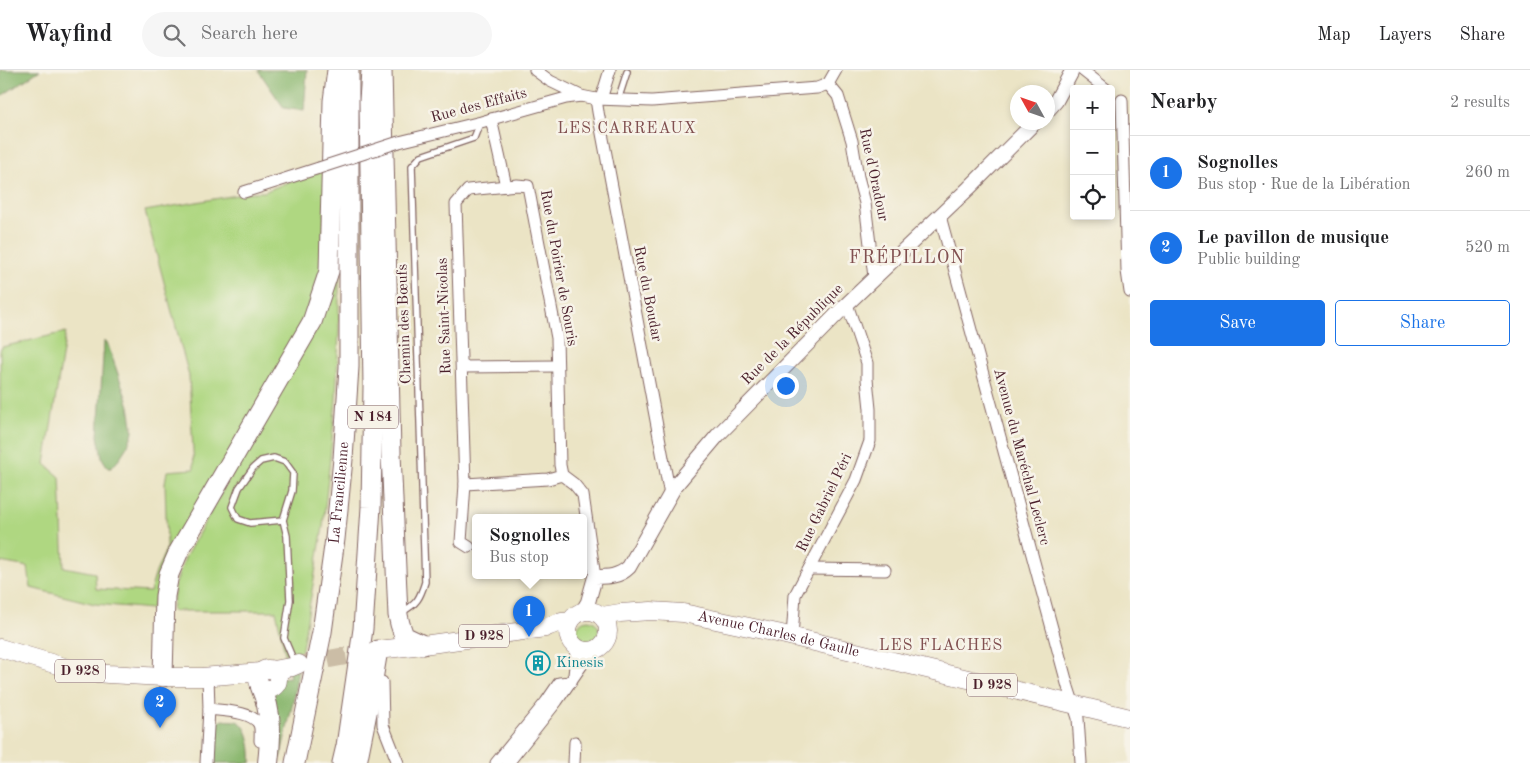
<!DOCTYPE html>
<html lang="en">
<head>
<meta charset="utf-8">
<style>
	body { margin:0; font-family:"Old Standard TT",serif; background:#f6f6f6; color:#202124 }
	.controls { position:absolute; right:15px; top:15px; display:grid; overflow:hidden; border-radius:5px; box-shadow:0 2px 8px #0003 }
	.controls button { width:45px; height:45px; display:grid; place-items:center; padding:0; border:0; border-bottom:1px solid #e0e0e0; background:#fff; color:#202124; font:25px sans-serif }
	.compass { position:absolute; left:1010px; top:15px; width:45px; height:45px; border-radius:50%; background:#fff; box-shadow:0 2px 8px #0003; rotate:310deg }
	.you { position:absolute; left:785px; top:315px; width:18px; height:18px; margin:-12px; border:4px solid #fff; border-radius:50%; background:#1a73e8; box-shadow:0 0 0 8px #1a73e833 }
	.badge { display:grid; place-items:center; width:32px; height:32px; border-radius:50%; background:#1a73e8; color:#fff; font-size:16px; font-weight:700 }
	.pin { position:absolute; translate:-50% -41px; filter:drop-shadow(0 1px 2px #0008) }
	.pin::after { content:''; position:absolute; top:26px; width:18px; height:15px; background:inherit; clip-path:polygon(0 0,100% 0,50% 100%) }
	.popup { position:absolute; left:472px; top:444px; width:115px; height:65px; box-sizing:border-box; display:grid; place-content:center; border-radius:5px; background:#fff; filter:drop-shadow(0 1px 4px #0005); font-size:16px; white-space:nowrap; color:#757577 }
	.popup b { font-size:19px; color:#202124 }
	.popup::after { content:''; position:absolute; left:50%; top:100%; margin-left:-10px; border:10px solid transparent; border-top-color:#fff }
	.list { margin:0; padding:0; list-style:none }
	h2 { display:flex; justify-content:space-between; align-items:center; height:65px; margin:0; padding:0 20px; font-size:21px }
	h2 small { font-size:16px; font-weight:400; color:#757577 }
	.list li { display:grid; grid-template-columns:32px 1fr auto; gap:15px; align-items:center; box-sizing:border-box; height:75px; padding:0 20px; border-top:1px solid #e0e0e0 }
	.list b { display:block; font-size:19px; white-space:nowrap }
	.list p { margin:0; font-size:16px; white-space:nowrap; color:#757577 }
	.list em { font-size:16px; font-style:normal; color:#757577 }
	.actions { display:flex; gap:10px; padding:15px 20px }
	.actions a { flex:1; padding:11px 0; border:1px solid #1a73e8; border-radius:5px; text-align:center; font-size:18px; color:#1a73e8 }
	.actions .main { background:#1a73e8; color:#fff }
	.icon { flex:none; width:28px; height:28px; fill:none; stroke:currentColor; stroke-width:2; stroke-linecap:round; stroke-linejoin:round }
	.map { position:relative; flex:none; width:1130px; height:693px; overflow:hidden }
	header { display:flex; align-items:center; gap:30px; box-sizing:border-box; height:70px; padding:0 25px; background:#fff; border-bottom:1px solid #e0e0e0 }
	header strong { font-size:24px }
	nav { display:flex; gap:28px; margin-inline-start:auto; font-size:18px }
	.search { width:350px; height:45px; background:#f6f6f6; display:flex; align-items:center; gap:12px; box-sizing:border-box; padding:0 18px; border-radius:28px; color:#757577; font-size:19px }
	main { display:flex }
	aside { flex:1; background:#fff }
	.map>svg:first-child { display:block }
</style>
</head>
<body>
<header>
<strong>Wayfind</strong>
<div class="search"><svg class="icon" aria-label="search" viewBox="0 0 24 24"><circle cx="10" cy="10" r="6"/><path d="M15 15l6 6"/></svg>Search here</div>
<nav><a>Map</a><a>Layers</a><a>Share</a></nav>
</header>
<main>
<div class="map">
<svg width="1130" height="693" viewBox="0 0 1130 693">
	<rect width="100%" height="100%" fill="#f7f3e8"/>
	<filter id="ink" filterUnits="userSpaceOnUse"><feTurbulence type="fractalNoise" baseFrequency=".02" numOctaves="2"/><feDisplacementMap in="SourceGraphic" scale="10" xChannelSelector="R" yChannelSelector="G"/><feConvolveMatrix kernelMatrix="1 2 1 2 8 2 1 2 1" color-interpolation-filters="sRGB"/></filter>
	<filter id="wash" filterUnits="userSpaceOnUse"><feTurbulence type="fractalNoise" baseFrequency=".0096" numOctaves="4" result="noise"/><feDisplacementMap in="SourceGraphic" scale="20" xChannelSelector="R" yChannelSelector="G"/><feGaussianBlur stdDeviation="1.12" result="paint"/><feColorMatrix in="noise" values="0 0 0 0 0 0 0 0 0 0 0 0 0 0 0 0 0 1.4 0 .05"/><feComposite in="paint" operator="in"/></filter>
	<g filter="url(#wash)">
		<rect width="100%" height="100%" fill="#ebe4c5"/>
		<g fill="#afd781" stroke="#7c7b56">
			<polygon points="327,99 321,200 302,254 156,524 151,539 95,534 31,518 28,497 0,492 0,281 2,277 66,262 45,394 60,407 64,497 95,503 96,519 150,522 156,502 167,477 165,413 167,401 194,399 189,306 145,141 254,122 264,122 288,112"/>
			<polygon points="339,163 339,260 336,330 323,457 301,584 286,588 276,541 172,541 175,515 185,488 267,341"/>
			<circle cx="588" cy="561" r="11"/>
		</g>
		<g fill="#8bb86f" stroke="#6a6c4d">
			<polygon points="0,0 40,0 0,27"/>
			<polygon points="258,0 307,0 304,41 284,38"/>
			<polygon points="104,271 107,272 129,336 133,362 128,375 117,392 111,398 108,398 102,388 98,366"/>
			<polygon points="288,600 298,600 293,632 279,693 271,693 260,610 290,607"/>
			<path d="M223,650C227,651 235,650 239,652C250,658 252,682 251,693H208L211,655Z"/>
		</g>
	</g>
	<g filter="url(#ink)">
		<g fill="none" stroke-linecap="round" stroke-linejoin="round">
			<polyline stroke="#cbbda6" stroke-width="18" stroke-dasharray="18 9" stroke-linecap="butt" points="302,594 372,581"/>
			<g stroke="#826461" stroke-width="8">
				<g id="service">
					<polyline points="618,30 627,2"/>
					<polyline points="283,450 250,453 238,449 232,437 239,418 253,398 261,391 274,388 285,392 293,403 292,421 283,450 287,466 290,530 284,568 295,594"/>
					<path d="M402,542C417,534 420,528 425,512L412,96L421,86L474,68L480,53"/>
				</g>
			</g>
			<g stroke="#826461" stroke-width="13">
				<g id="minor">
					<polyline points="535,0 550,11 581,26"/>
					<polyline points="1082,0 1106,19"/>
					<polyline points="828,14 838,26 852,71 858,107 865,133 874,207"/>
					<polyline points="596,29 598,42 670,425"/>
					<polyline points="601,29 610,0"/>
					<polyline points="1122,30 1127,201 1130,222"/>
					<polyline points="491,49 506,116"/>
					<polyline points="399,72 481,52 566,28 581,26 596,29 652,31 817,18 828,14 836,0"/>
					<polyline points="244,122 319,98"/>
					<polyline points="940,146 1068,617 1078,648 1081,693"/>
					<polyline points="462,297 557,296"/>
					<polyline points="562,405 548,409 465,414 456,134 468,120 517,115 528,116 557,268 560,395 562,405 574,414 583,425 595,507"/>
					<polyline points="465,414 461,472 469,477"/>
					<polyline points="809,499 885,500"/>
					<polyline points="792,567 795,525 856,410 870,371 870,339 867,309 867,293 847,234"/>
					<polyline points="574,605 576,587 575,577"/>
					<polyline points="382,612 383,655 398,693"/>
					<path d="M209,639C223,641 251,641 259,654C261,659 260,665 260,671"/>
					<polyline points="206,693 209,639 208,606"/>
					<polyline points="496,693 546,632 559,613 571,612"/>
					<polyline points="508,693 557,631 588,586 594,581"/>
					<polyline points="574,693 575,672"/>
				</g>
			</g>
			<g stroke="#826461" stroke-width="16">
				<g id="tertiary">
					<polyline points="1048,40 1056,31 1071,3"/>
					<path d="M582,542L588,532L595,507C607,507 619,507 629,497L675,416L718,365L847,234L969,118L1035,52"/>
				</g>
			</g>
			<g stroke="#826461" stroke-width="19">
				<g id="primary">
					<circle cx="588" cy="561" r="20"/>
					<path id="s1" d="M602,546L620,543L651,541L683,543L777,563L1130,648"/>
					<polyline points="0,578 78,601 108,604 163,607 202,607 261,602"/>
					<path d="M378,580L423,575L545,558C554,554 560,551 570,552"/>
					<circle cx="268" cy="609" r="10"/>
					<polyline points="273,600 292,597 299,594"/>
				</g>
			</g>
			<g stroke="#826461" stroke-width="21">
				<g id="trunk">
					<polyline points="382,0 391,383 398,545 400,554 404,566 423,575"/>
					<polyline points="163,607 165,526 169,504 179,481 312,252 329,201 333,31 337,0"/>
					<path id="s2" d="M295,693L322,562L335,469L343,389L349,297V0"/>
					<polyline points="342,693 346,676 363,559 371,437 373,317 369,31 371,0"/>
					<polyline points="357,693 369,633 378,580"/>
				</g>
			</g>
			<g stroke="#826461" stroke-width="22">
				<path id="motorway" d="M261,617C272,642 271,666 268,693"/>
			</g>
			<use href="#service" stroke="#fff" stroke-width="5.5"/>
			<use href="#minor" stroke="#fff" stroke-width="11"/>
			<use href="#tertiary" stroke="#fff" stroke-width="14"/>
			<use href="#primary" stroke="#fff" stroke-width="18"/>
			<use href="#trunk" stroke="#fff" stroke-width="19"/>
			<use href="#motorway" stroke="#fff" stroke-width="20"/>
			<g stroke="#826461" stroke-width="13" stroke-linecap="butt">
				<polyline id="minor-bridge" points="319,98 399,72"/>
			</g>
			<use href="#minor-bridge" stroke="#fff" stroke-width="11"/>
		</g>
	</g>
	<defs>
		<g id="building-ring" transform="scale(1.25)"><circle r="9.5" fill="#f7f3e8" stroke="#0f9aa8" stroke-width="1.5"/><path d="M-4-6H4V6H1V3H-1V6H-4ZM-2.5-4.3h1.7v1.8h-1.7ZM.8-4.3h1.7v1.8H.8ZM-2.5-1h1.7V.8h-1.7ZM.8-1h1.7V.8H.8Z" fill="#0f9aa8"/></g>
	</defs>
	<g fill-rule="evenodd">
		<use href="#building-ring" x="538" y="593"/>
	</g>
	<g text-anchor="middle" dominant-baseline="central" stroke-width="5" stroke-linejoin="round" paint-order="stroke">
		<g fill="#f7f3e8" stroke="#7e5f64" stroke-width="1">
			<rect x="348" y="335.5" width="50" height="23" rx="4"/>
			<rect x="459" y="554.5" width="50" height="23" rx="4"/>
			<rect x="55" y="589.5" width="50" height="23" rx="4"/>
			<rect x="967" y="603.5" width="50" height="23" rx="4"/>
		</g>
		<g font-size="14" font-weight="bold" fill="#4a1f2b">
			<text x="373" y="347">N 184</text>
			<text x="484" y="566">D 928</text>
			<text x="80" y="601">D 928</text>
			<text x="992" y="615">D 928</text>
		</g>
		<g font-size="15" fill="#4a1f2b" stroke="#f7f3e8">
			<text transform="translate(479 36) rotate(-15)">Rue des Effaits</text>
			<text transform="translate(873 105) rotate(78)">Rue d'Oradour</text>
			<text transform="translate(558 198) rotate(80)">Rue du Poirier de Souris</text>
			<text transform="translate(647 224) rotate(79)">Rue du Boudar</text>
			<text transform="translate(445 246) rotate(-92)">Rue Saint-Nicolas</text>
			<text transform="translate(405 254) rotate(-92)">Chemin des Bœufs</text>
			<text transform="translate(793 265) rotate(-45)">Rue de la République</text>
			<text transform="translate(1021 387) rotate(75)">Avenue du Maréchal Leclerc</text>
			<text stroke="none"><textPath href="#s2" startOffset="274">La Francilienne</textPath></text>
			<text transform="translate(825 433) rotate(-64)">Rue Gabriel Péri</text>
			<text stroke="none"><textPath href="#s1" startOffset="179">Avenue Charles de Gaulle</textPath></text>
		</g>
		<g font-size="15" fill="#0d838f" stroke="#f7f3e8" text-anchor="start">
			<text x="556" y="593">Kinesis</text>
		</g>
		<g font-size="16" letter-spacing="1" fill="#815050" stroke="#f7f3e8">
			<text x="627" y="59">LES CARREAUX</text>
			<text x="941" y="576">LES FLACHES</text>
		</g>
		<g font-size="18" letter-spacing="1" fill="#815050" stroke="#f7f3e8">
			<text x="907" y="188">FRÉPILLON</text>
		</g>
	</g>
</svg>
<div class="controls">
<button>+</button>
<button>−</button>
<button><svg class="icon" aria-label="locate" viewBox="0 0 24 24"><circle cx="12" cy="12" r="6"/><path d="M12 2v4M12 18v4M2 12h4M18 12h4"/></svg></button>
</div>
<svg class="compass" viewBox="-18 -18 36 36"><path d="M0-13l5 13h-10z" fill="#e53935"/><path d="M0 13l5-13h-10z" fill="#757577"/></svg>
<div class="you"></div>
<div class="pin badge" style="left:529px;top:567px">1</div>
<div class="popup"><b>Sognolles</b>Bus stop</div>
<div class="pin badge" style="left:160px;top:658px">2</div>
</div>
<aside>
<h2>Nearby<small>2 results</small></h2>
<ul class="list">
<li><span class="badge">1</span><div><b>Sognolles</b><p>Bus stop · Rue de la Libération</p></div><em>260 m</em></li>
<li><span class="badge">2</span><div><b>Le pavillon de musique</b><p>Public building</p></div><em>520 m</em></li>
</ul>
<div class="actions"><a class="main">Save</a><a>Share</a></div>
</aside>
</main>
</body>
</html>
